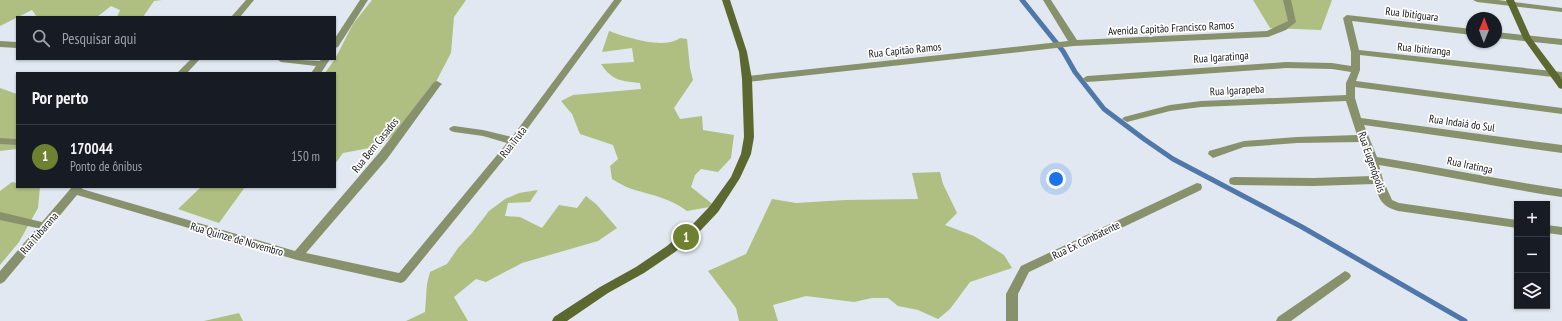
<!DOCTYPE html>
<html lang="pt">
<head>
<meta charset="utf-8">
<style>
	body { margin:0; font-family:"PT Sans Narrow",sans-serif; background:#20242c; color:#f1f3f6 }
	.controls { position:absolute; right:12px; bottom:12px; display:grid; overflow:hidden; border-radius:0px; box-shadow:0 1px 3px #0004 }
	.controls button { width:36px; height:36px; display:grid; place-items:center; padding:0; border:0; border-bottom:1px solid #363941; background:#171b24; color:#f1f3f6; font:20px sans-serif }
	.compass { position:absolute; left:1466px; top:12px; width:36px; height:36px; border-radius:50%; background:#171b24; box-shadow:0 1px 3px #0004; rotate:1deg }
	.you { position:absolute; left:1056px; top:179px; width:14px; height:14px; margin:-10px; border:3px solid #fff; border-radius:50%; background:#1a73e8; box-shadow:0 0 0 6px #1a73e833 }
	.badge { display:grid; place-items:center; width:26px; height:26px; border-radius:50%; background:#6e8131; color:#fff; font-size:13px; font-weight:700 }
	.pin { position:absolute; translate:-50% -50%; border:2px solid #fff; box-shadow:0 1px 4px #0006 }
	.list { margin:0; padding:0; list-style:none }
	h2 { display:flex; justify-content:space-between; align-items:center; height:52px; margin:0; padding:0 16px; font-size:17px }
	h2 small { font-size:13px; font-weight:400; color:#9ea1a6 }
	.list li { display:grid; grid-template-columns:26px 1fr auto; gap:12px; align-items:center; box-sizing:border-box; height:64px; padding:0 16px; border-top:1px solid #363941 }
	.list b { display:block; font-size:15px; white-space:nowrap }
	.list p { margin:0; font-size:13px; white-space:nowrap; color:#9ea1a6 }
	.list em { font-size:13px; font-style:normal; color:#9ea1a6 }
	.icon { flex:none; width:22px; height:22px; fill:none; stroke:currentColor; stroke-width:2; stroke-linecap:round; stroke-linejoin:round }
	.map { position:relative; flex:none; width:1562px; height:321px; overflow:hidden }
	.search { position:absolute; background:#171b24; box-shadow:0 1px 3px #0004; left:16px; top:16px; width:320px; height:44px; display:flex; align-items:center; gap:10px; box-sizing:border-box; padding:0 14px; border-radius:0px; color:#9ea1a6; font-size:15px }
	.panel { position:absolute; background:#171b24; box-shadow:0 1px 3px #0004; left:16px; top:72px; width:320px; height:116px; border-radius:0px }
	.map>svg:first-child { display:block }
</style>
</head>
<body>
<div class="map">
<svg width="1562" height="321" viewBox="0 0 1562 321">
	<rect width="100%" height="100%" fill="#e1e8f1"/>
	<g fill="#aebf81">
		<polygon points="0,0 162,0 154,1 143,17 117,17 120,10 111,6 97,17 37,17 32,10 0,26"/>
		<polygon points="372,0 466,0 454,17 451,53 419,114 380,146 343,153 335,164 335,73 325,73 335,59 353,24"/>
		<polygon points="1253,0 1332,0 1321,30 1270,28"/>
		<path d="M609,31C626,37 664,50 680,38L687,39L690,68L693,80L674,108L680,119L702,116L703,130L734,135L731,158L718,172L701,169L695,175L691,187L715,206L687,211C669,198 655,196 635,190C627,188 619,183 612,179L610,166L618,159L613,145L580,134L572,114L561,101L573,95L641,89L640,83C622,81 612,81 601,64L634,62L632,48L602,52Z"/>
		<polygon points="0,88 17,94 17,149 0,151"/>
		<polygon points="940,172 943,184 957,213 945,225 974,236 1004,255 1012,268 970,282 950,309 938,319 918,310 898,306 888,298 872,298 854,302 806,296 773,305 778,321 739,321 736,308 708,271 746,254 772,199 796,203 845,200 918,199 912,173"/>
		<polygon points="12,182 17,183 17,187 40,187 38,208 19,242 0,265 0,191"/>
		<polygon points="201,187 245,187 219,223 178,209"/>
		<polygon points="538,190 530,202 508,203 505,216 520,217 542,228 559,205 577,208 586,196 596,204 617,228 598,241 522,263 486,282 476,279 454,297 468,321 406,321 425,312 427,284 430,272 447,264 458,248 472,233 489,211 505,199 519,193"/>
		<polygon points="239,313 243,321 204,321"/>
	</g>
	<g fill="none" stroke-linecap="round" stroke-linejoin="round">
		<polyline stroke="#5077a9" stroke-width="5" points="1022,0 1063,51 1075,72 1104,109 1144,139 1173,159 1302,227 1465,321"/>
		<g fill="#87926d" fill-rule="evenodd">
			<polygon points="246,0 254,0 240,17 231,17"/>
			<polygon points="360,0 368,0 338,47 335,48 335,38"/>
			<polygon points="614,0 622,0 517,143 405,281 401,283 297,260 77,195 4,282 0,284 0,271 37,228 0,220 0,212 42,222 72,187 83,187 82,189 295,251 379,153 434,82 437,81 442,84 440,86 387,159 306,253 399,273 507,143 483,136 454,132 451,131 449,129 451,127 454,126 483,130 512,137"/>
			<polygon points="1043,0 1051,0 1077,40 1267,31 1288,21 1283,0 1291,0 1296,22 1286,30 1268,37 1074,46 747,82 742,79 747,76 1068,41"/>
			<polygon points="1473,0 1498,0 1562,8 1562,12 1477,2"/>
			<path d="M1347,15L1472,29V35L1352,21L1359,50L1562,72V78L1360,55V70L1356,81L1562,108V114L1355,87V98L1361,118L1562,145V153L1364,125L1377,157C1439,167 1500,180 1562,189V197C1501,188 1440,175 1379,165L1383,180L1392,200L1399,203L1517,220V228L1398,211C1381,206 1380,200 1374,184L1314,186L1234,185L1230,184L1229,181L1230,178L1234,177L1314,178L1372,176L1368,160L1360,142L1297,143L1244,147L1213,158L1208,154L1209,151L1244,141L1297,137L1357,135L1346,101L1201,107L1170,111L1127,122L1122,119L1124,117L1170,105L1201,101L1346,95V83L1351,72L1332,69L1286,68L1087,82L1082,79L1087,76L1286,62L1332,63L1351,66V52L1343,18Z"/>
			<polygon points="1496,32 1562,39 1562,45 1496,38"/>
			<polygon points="0,41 17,42 17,48 0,47"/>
			<polygon points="191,59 200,59 187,73 177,73"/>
			<polygon points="277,59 320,61 321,59 330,59 321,73 311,73 316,66 281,62"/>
			<polygon points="0,138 17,139 17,145 0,144"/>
			<polygon points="1197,183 1201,184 1202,187 1201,190 1029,272 1018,294 1018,321 1006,321 1006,294 1021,266"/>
			<polygon points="1547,225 1562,227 1562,235 1547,233"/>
			<polygon points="1345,271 1349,273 1351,276 1349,279 1291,321 1276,321 1278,317"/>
		</g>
		<g fill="#5b6931" fill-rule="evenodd">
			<polygon points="722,0 730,0 747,52 752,79 754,137 751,154 740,178 718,212 701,230 675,252 644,273 608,293 567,321 552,321 554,317 600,287 636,267 667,246 693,224 710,206 731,177 741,154 744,137 742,79 739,52"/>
			<polygon points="1506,0 1514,0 1531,38 1562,79 1562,89 1559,88 1523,38"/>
		</g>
	</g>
	<g text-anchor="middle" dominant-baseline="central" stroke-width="3.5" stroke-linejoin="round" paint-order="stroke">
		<g font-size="11" fill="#141619" stroke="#fff">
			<text transform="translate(1412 14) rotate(7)">Rua Ibitiguara</text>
			<text transform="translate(1171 28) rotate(-3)">Avenida Capitão Francisco Ramos</text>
			<text transform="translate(1424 49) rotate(6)">Rua Ibitiranga</text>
			<text transform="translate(905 50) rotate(-6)">Rua Capitão Ramos</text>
			<text transform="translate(1221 57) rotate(-4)">Rua Igaratinga</text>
			<text transform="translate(1237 90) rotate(-3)">Rua Igarapeba</text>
			<text transform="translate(1462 123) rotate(8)">Rua Indaiá do Sul</text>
			<text transform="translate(513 142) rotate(-52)">Rua Truta</text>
			<text transform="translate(375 145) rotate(-51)">Rua Bem Casados</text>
			<text transform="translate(1372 162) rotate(71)">Rua Eugenópolis</text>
			<text transform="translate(1470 165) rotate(12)">Rua Iratinga</text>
			<text transform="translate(39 233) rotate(-49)">Rua Tubarana</text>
			<text transform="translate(237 239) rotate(16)">Rua Quinze de Novembro</text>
			<text transform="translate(1086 240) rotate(-26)">Rua Ex Combatente</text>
		</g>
	</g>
</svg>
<div class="controls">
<button>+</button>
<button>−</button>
<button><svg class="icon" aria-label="layers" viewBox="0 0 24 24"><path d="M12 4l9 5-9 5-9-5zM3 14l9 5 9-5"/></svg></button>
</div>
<svg class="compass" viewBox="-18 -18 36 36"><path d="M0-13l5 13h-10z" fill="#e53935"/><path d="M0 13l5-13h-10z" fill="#9ea1a6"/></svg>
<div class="you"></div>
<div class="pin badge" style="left:686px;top:237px">1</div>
<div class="search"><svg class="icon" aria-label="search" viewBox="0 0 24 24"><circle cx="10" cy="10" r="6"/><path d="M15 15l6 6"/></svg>Pesquisar aqui</div>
<section class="panel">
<h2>Por perto<small></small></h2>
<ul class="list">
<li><span class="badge">1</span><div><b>170044</b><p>Ponto de ônibus</p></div><em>150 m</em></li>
</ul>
</section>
</div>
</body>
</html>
